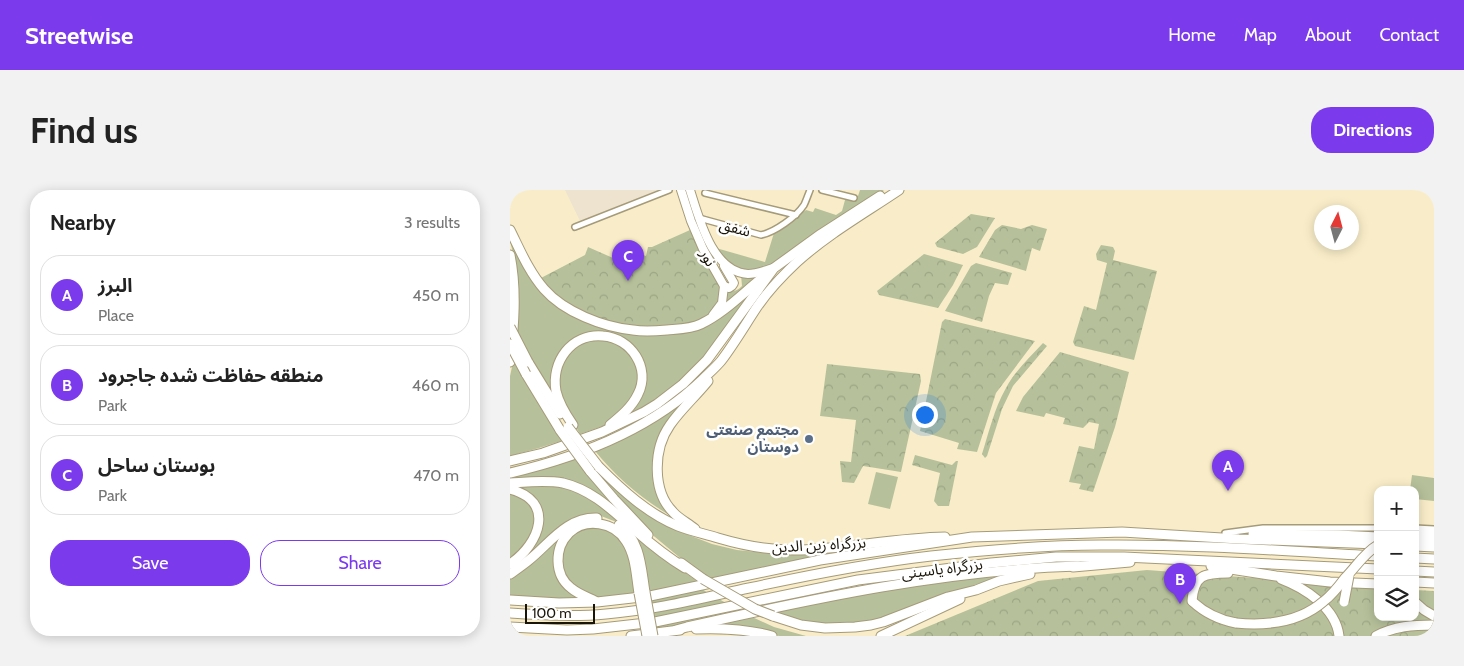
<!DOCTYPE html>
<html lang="en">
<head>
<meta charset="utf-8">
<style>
	body { margin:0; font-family:Cabin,"Noto Sans Arabic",sans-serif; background:#f2f2f2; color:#222 }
	.controls { position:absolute; right:15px; bottom:15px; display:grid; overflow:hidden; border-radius:10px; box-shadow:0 2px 12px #0003 }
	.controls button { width:45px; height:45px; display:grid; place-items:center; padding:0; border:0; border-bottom:1px solid #e0e0e0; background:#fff; color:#222; font:25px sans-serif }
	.compass { position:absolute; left:804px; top:15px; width:45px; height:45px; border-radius:50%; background:#fff; box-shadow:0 2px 12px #0003; rotate:6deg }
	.scale { position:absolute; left:15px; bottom:12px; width:70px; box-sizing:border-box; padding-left:5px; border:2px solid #191508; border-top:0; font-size:14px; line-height:18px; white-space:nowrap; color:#191508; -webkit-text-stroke:4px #fff; paint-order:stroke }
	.you { position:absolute; left:414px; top:224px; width:18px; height:18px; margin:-12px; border:4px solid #fff; border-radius:50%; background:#1a73e8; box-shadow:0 0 0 8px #1a73e833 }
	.badge { display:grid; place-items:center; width:32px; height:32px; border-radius:50%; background:#7c3aed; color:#fff; font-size:16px; font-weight:700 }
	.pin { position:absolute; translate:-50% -41px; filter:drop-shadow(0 1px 2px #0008) }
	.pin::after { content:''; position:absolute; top:26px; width:18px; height:15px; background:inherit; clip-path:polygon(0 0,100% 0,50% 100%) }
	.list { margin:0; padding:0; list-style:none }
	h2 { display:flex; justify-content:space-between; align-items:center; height:65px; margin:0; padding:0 20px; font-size:21px }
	h2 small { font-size:16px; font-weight:400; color:#767676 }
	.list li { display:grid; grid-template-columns:32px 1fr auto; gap:15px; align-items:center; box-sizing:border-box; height:80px; margin:0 10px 10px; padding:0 10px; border:1px solid #e0e0e0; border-radius:20px }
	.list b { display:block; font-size:19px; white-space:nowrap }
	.list p { margin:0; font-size:16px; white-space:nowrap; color:#767676 }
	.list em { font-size:16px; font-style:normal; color:#767676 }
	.actions { display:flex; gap:10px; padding:15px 20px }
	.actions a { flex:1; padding:11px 0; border:1px solid #7c3aed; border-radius:20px; text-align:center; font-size:18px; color:#7c3aed }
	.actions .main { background:#7c3aed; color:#fff }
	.icon { flex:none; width:28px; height:28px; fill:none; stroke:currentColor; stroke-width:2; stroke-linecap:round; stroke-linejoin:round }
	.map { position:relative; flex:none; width:924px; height:446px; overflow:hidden; border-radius:20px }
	header { display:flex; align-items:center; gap:30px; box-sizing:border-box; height:70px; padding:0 25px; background:#7c3aed; color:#fff }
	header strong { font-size:24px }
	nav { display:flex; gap:28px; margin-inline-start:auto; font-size:18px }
	.intro { display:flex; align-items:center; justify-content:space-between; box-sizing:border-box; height:120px; padding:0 30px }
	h1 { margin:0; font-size:35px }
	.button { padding:12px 22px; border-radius:20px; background:#7c3aed; color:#fff; font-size:18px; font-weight:700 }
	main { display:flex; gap:30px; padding:0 30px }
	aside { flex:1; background:#fff; border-radius:20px; box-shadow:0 2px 12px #0003 }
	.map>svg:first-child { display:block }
</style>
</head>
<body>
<header>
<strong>Streetwise</strong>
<nav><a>Home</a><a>Map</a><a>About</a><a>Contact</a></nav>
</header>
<div class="intro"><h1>Find us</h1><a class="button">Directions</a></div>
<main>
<aside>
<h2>Nearby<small>3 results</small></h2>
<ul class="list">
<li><span class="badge">A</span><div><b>البرز</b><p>Place</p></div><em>450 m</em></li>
<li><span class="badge">B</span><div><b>منطقه حفاظت شده جاجرود</b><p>Park</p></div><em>460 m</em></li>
<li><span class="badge">C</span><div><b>بوستان ساحل</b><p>Park</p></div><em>470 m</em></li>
</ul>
<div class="actions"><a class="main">Save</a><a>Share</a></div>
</aside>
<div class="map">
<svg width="924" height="446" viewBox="0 0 924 446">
	<defs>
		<pattern id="forest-crowns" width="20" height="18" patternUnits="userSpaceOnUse" patternTransform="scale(1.25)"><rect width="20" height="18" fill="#b6c19b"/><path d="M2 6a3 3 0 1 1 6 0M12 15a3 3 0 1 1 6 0" fill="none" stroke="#9ca584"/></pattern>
	</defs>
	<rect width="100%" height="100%" fill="#f9edc9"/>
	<polygon fill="#ede3ce" points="55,0 149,0 71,33"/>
	<g fill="#b6c19b">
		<polygon points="350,0 374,0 263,75 246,82 219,76 206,58 255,72 264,43 296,20 303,22 305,18 326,25 332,21 335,10 348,6"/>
		<path d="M0,43L23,87L176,140L251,91C229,121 208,155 181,182C158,205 129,220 101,235L124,215L132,175L111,149L69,148L43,187L62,239L6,142L4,67L0,51Z"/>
		<path d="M231,85H250L213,117L217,99C222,103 227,101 232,96Z"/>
		<polygon points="80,148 110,153 128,175 128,200 104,229 93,236 70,244 53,216 47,195 55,164"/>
		<polygon points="4,168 54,250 29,258 0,266 0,186"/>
		<path d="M177,209L167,222L145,285L168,330C135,312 109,290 85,261L141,234Z"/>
		<polygon points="67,268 127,337 75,299 0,290 0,287 42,276"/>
		<polygon points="86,278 166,340 202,354 227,360 267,364 415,351 200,390 175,372 139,342 81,280"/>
		<polygon points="366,282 388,287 380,319 358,314"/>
		<polygon points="902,285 924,288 924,311 905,309 905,300 900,300"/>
		<polygon points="27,295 57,297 82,309 151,365 188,392 137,403 109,333 91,326 83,325 0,381 0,376 18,362 30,324 0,297"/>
		<polygon points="0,301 8,303 24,319 26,341 0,372"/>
		<path d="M81,335L105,342L118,359L128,404C111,406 87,413 72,403C65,399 59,392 53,387L50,362L63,342Z"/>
		<polygon points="54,341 55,346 47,383 79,410 0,408 0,385"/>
		<path d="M522,380L467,394L375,427C332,439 302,435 261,421L381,399Z"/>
		<polygon points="192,399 198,403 141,414 140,409"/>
		<polygon points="209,409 216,413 144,428 143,423"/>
		<polygon points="225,419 234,423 146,441 145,435"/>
		<polygon points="240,426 264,437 296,446 269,446 252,441 199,436"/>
	</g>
	<g fill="url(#forest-crowns)">
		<polygon points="461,24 485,28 467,57 453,64 427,57 425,53"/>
		<polygon points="492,35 511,39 522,35 537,39 530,61 522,58 516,81 469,67 485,40"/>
		<polygon points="180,40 195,72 211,98 211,110 199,126 177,137 118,138 61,118 29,89 75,65 78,57 103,68 128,55 126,63 136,66 138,57 142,57"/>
		<polygon points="591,55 603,57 605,61 603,70 647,81 624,170 565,156 563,152 574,116 586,120 597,73 587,70 586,64"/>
		<polygon points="414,64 453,75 443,95 428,118 369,105 367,101"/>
		<polygon points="466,73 502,83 498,95 485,93 479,106 472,132 435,121 461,76"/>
		<polygon points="435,129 525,151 486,203 467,262 447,259 449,253 410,241 432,132"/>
		<path d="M533,153L537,156L503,196L492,219L477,266L475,268L472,264C479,242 484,219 496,198C505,181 520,167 533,153Z"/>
		<polygon points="550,162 619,182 605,237 583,302 569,299 571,294 559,292 569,256 584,259 589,234 579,232 573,238 553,234 555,228 536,223 534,227 506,221 513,207"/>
		<polygon points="317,174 410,184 411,191 391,282 353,276 344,293 332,292 330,271 341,272 346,230 310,226"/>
		<polygon points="405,265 442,275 446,271 448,271 439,316 428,316 424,311 430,283 402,275"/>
		<polygon points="637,380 868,397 868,427 905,427 905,400 924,401 924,446 395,446 528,391"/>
	</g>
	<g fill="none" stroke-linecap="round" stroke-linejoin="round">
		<g stroke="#a69b79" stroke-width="8">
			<g id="minor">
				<polyline points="312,0 344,8"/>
				<polyline points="195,3 286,25"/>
				<path d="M189,28L251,45C265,42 286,27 294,15C296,11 298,5 300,0"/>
				<polyline points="65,37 159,0"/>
				<polyline points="905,338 924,339"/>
				<polyline points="715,343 753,338 868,338"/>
			</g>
		</g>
		<g stroke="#a69b79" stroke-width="10">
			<g id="secondary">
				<polyline points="171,0 181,31 193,59 214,96 212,113 203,125"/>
				<path d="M180,0C189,28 202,82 238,84C247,84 256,80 264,78"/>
				<polyline points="214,76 224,93 222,96 219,98 214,96"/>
			</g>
		</g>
		<g stroke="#a69b79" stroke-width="11">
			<g id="trunk">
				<path d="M0,40C10,60 19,82 34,99C54,122 93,137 123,140C134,142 146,141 157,140C169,139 181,139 191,134C214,123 233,103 252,88"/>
				<path d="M0,65C7,100 4,136 0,172"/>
				<polyline points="18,172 50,224"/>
				<polyline points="16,184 50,240"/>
				<path d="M63,235C56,225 49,214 46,201C41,172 61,143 93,146C121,148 141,178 128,204C122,217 111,226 100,235"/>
				<polyline points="0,271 33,263 92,242 134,222 147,214 173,194 197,170 264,78 311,44 370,6"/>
				<path d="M89,277C112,300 138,324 168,336C181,341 195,344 208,348C235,356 262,361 291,360C339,358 386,348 435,347"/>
				<polyline points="80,281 104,309 138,345"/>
				<path d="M0,283C69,267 140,240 192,190C198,184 205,178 211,171C224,154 235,135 247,117C258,101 272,86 287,72C318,44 355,23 389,0"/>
				<path d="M0,293C18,292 36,290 53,293C83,300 104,322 126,341C142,355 157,367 175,378"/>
				<path d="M0,299C46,311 30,354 0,374"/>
				<path d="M109,335C131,351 131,378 135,402"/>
				<path d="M185,339C178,333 169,329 163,322C142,301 143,259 160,235C171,219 186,206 198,191"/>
				<polyline points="905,343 924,344"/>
				<polyline points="743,344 828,345 868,347"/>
				<polyline points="905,349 924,350"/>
				<polyline points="905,356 924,357"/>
				<polyline points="905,368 924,369"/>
				<polyline points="171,373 193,389"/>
				<polyline points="701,376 766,386 820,392 868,394"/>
				<polyline points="563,377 620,372"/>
				<polyline points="905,381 924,382"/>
				<path d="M0,384C7,379 13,375 19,370C40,353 57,327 87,328"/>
				<path d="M771,389C795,398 826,418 829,446"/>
				<polyline points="905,392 924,393"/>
				<polyline points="0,410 49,413 87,412 140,406 310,370 462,347 612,342 729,349 868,354"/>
				<path d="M85,411C77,407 68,404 61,398C44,385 44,358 59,343C76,327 104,332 116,351C126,366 126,386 129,403"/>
				<path d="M682,411C684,385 694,383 718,383"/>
				<path d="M683,412C695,423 710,430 726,433"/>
				<polyline points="905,412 914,420 924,426"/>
				<path d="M0,423C32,425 64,427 96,424C145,420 192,408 239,398C299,385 360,373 421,366C477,360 534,355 591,355C683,354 776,361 868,366"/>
				<polyline points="263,426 291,435 315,438 345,437 361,435 373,432 438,407 466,400 489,391 520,384"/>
				<polyline points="0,437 57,440 83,439 145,432 348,390 481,373 546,367 614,367 868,379"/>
				<path d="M186,439C211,438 237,439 262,446"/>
				<path d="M166,440L177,437C306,408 436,380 568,376"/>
				<polyline points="121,446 170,440"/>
				<polyline points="371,446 450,409"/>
				<path d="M866,446C885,436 903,435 924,435"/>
			</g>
		</g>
		<use href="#minor" stroke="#fff" stroke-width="5"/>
		<use href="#secondary" stroke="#fff" stroke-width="8"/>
		<use href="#trunk" stroke="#fff" stroke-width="9"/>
		<g stroke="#a69b79" stroke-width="11" stroke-linecap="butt">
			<g id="trunk-bridge">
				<polyline points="0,137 18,172"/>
				<polyline points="0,154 16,184"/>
				<polyline points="58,237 89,277"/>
				<polyline points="50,240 80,281"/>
				<polyline points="193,389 245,419 263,426"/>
				<polyline points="135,402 143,446"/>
				<polyline points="129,403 137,446"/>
				<polyline points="834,412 839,386"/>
				<path d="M726,433C757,436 790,432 814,411C822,405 829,396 835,388C846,377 854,363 868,355"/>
			</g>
		</g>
		<use href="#trunk-bridge" stroke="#fff" stroke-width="9"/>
	</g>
	<circle fill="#5c6f8a" stroke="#fff" stroke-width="2" cx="299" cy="249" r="5"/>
	<g text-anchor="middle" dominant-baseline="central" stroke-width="5" stroke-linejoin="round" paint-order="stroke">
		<g font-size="15" fill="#191508" stroke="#fff">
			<text transform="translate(225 38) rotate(15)">شفق</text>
			<text transform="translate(198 68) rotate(62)">نور</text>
			<text transform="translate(309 355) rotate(-3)">بزرگراه زین الدین</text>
			<text transform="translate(432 379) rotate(-7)">بزرگراه یاسینی</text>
		</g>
		<g font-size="15" font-weight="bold" fill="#4e5e75" stroke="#fff" text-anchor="end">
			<text x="289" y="240">مجتمع صنعتی<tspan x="289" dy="17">دوستان</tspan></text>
		</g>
	</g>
</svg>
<div class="controls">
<button>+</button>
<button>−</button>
<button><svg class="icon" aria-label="layers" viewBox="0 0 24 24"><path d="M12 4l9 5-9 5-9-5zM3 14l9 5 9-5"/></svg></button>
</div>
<svg class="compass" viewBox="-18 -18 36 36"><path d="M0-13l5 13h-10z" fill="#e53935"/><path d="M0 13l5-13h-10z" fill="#767676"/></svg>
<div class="scale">100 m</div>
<div class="you"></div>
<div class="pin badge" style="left:718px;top:301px">A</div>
<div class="pin badge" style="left:670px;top:414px">B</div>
<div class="pin badge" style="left:118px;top:91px">C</div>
</div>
</main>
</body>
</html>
